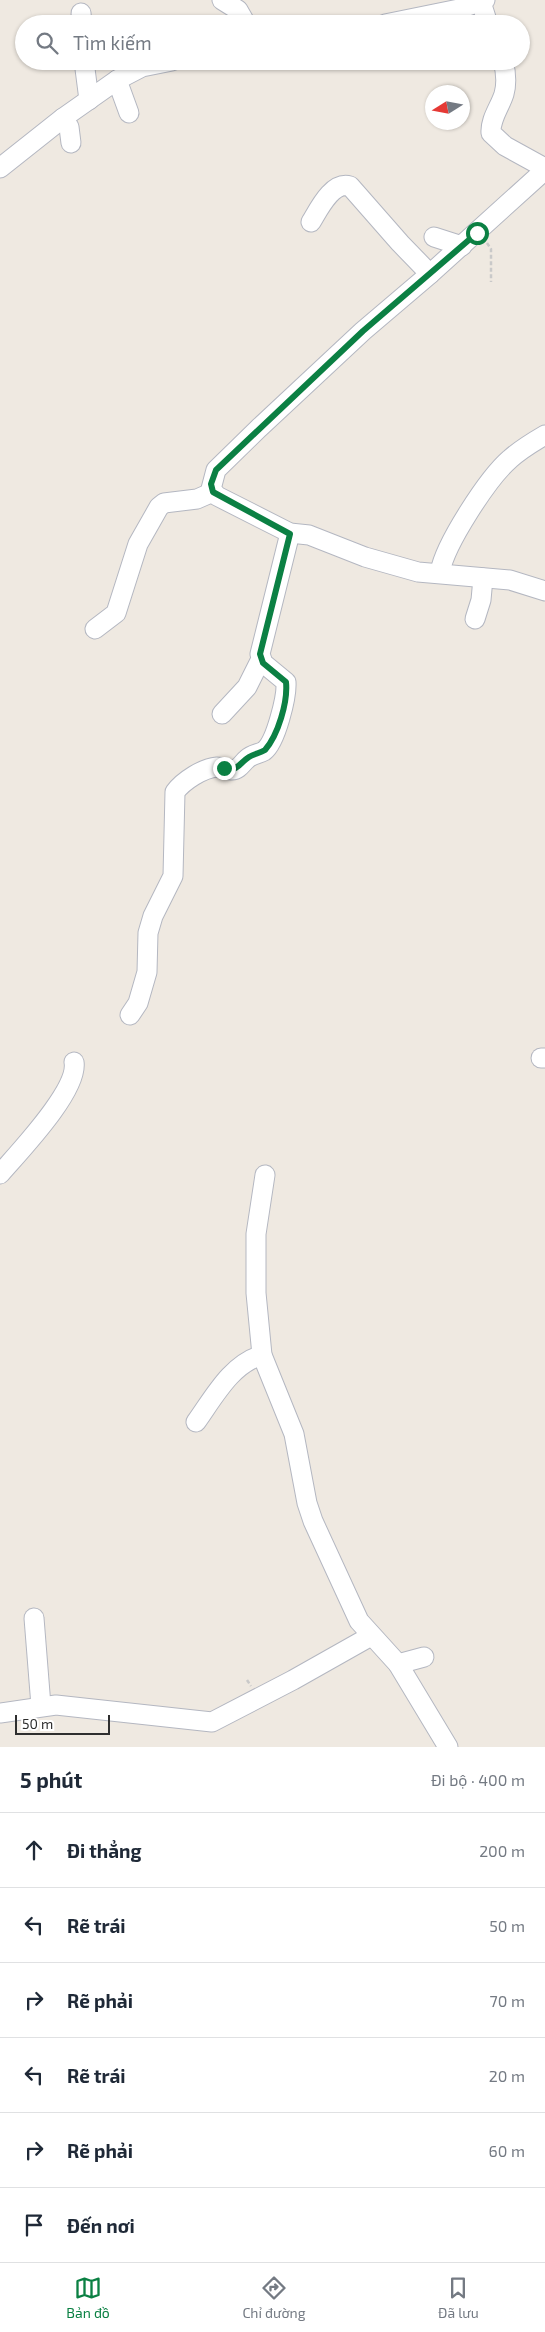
<!DOCTYPE html>
<html lang="vi">
<head>
<meta charset="utf-8">
<style>
	body { margin:0; font-family:"Exo 2",sans-serif; background:#f6f6f7; color:#1f2937 }
	.compass { position:absolute; left:425px; top:85px; width:45px; height:45px; border-radius:50%; background:#fff; box-shadow:0 1px 4px #0004; rotate:259deg }
	.scale { position:absolute; left:15px; bottom:12px; width:95px; box-sizing:border-box; padding-left:5px; border:2px solid #2e2e2e; border-top:0; font-size:14px; line-height:18px; white-space:nowrap; color:#2e2e2e; -webkit-text-stroke:4px #fff; paint-order:stroke }
	.stop { position:absolute; width:15px; height:15px; margin:-11px; border:4px solid #0b8043; border-radius:50%; background:#fff }
	.stop.end { background:#0b8043; border-color:#fff; box-shadow:0 1px 5px #0008 }
	.list { margin:0; padding:0; list-style:none }
	h2 { display:flex; justify-content:space-between; align-items:center; height:65px; margin:0; padding:0 20px; font-size:21px }
	h2 small { font-size:16px; font-weight:400; color:#747a83 }
	.list li { display:grid; grid-template-columns:32px 1fr auto; gap:15px; align-items:center; box-sizing:border-box; height:75px; padding:0 20px; border-top:1px solid #e0e1e3 }
	.list b { display:block; font-size:19px; white-space:nowrap }
	.list em { font-size:16px; font-style:normal; color:#747a83 }
	.icon { flex:none; width:28px; height:28px; fill:none; stroke:currentColor; stroke-width:2; stroke-linecap:round; stroke-linejoin:round }
	.map { position:relative; flex:none; width:545px; height:1747px; overflow:hidden }
	.search { position:absolute; background:#fff; box-shadow:0 1px 4px #0004; left:15px; right:15px; top:15px; height:55px; display:flex; align-items:center; gap:12px; box-sizing:border-box; padding:0 18px; border-radius:28px; color:#747a83; font-size:19px }
	.sheet { height:515px; background:#fff }
	nav { display:flex; justify-content:space-around; align-items:center; box-sizing:border-box; height:70px; border-top:1px solid #e0e1e3; background:#fff; font-size:14px; color:#747a83 }
	nav a { display:grid; justify-items:center; gap:2px }
	nav .on { color:#0b8043 }
	.map>svg:first-child { display:block }
</style>
</head>
<body>
<div class="map">
<svg width="545" height="1747" viewBox="0 0 545 1747">
	<rect width="100%" height="100%" fill="#efe9e1"/>
	<g fill="none" stroke-linecap="round" stroke-linejoin="round">
		<g stroke="#b4b7c1" stroke-width="21">
			<g id="minor">
				<polyline points="222,0 238,10 246,24"/>
				<polyline points="481,2 488,24"/>
				<polyline points="81,13 82,24"/>
				<polyline points="385,24 459,9 485,0"/>
				<polyline points="84,61 89,100"/>
				<path d="M503,61C506,72 507,83 504,94C500,107 490,119 491,133L505,146L545,168"/>
				<polyline points="117,80 129,113"/>
				<polyline points="63,118 69,127 71,143"/>
				<polyline points="0,168 63,118 117,80 142,67 172,61"/>
				<polyline points="545,170 430,274 363,331 259,428 216,470 211,489 217,496 290,533 309,535 365,557 418,572 510,580 545,591"/>
				<path d="M311,222C319,209 332,181 350,186L400,243L430,274"/>
				<polyline points="434,237 462,246"/>
				<path d="M440,572C445,544 488,478 510,459C521,449 533,442 545,435"/>
				<polyline points="475,619 481,600 483,578"/>
				<polyline points="95,629 116,613 138,544 159,507 164,503 197,499 213,492"/>
				<polyline points="222,714 247,687 261,659"/>
				<path d="M130,1015L138,1003L147,972L148,933L153,916L173,876L175,792C183,781 203,768 217,767C222,767 227,771 232,770C239,770 242,763 247,759C252,754 259,754 264,751C276,742 287,696 286,682L263,663L260,654L290,533"/>
				<polyline points="541,1058 545,1058"/>
				<path d="M0,1174C18,1153 79,1090 74,1062"/>
				<polyline points="265,1175 256,1234 256,1293 262,1355 294,1434 307,1503 313,1521 359,1621 398,1664 448,1747"/>
				<path d="M196,1422C214,1397 231,1364 262,1355"/>
				<polyline points="34,1618 41,1706"/>
				<polyline points="398,1664 424,1657"/>
				<polyline points="0,1713 56,1705 212,1722 293,1680 371,1636"/>
			</g>
		</g>
		<g stroke="#c9c9c9" stroke-width="2.5" stroke-dasharray="4 2.5" stroke-linecap="butt">
			<polyline points="487,243 491,249 491,282"/>
			<polyline points="247,1680 251,1686"/>
		</g>
		<use href="#minor" stroke="#fff" stroke-width="19"/>
	</g>
	<g fill="none" stroke-linecap="round" stroke-linejoin="round">
		<path stroke="#0b8043" stroke-width="6" d="M224,768C238,772 238,764 249,757C254,754 260,753 265,750C278,735 288,702 286,682L263,663L260,654L290,534L213,492L211,484L216,470L363,331L477,233"/>
	</g>
</svg>
<svg class="compass" viewBox="-18 -18 36 36"><path d="M0-13l5 13h-10z" fill="#e53935"/><path d="M0 13l5-13h-10z" fill="#747a83"/></svg>
<div class="scale">50 m</div>
<div class="stop" style="left:477px;top:233px"></div>
<div class="stop end" style="left:224px;top:768px"></div>
<div class="search"><svg class="icon" aria-label="search" viewBox="0 0 24 24"><circle cx="10" cy="10" r="6"/><path d="M15 15l6 6"/></svg>Tìm kiếm</div>
</div>
<section class="sheet">
<h2>5 phút<small>Đi bộ · 400 m</small></h2>
<ul class="list">
<li><svg class="icon" aria-label="ahead" viewBox="0 0 24 24"><path d="M12 20V5M6 11l6-6 6 6"/></svg><div><b>Đi thẳng</b></div><em>200 m</em></li>
<li><svg class="icon" aria-label="left" viewBox="0 0 24 24"><path d="M17 20v-9H6M10 6l-5 5 5 5"/></svg><div><b>Rẽ trái</b></div><em>50 m</em></li>
<li><svg class="icon" aria-label="right" viewBox="0 0 24 24"><path d="M7 20v-9h11M14 6l5 5-5 5"/></svg><div><b>Rẽ phải</b></div><em>70 m</em></li>
<li><svg class="icon" aria-label="left" viewBox="0 0 24 24"><path d="M17 20v-9H6M10 6l-5 5 5 5"/></svg><div><b>Rẽ trái</b></div><em>20 m</em></li>
<li><svg class="icon" aria-label="right" viewBox="0 0 24 24"><path d="M7 20v-9h11M14 6l5 5-5 5"/></svg><div><b>Rẽ phải</b></div><em>60 m</em></li>
<li><svg class="icon" aria-label="arrive" viewBox="0 0 24 24"><path d="M6 21V4h12l-3 4 3 4H6"/></svg><div><b>Đến nơi</b></div></li>
</ul>
</section>
<nav>
<a class="on"><svg class="icon" aria-label="map" viewBox="0 0 24 24"><path d="M3 6l6-2 6 2 6-2v14l-6 2-6-2-6 2zM9 4v14M15 6v14"/></svg>Bản đồ</a>
<a><svg class="icon" aria-label="directions" viewBox="0 0 24 24"><path d="M12 3l9 9-9 9-9-9zM9 14v-3h6M13 9l2 2-2 2"/></svg>Chỉ đường</a>
<a><svg class="icon" aria-label="saved" viewBox="0 0 24 24"><path d="M7 4h10v16l-5-4-5 4z"/></svg>Đã lưu</a>
</nav>
</body>
</html>
